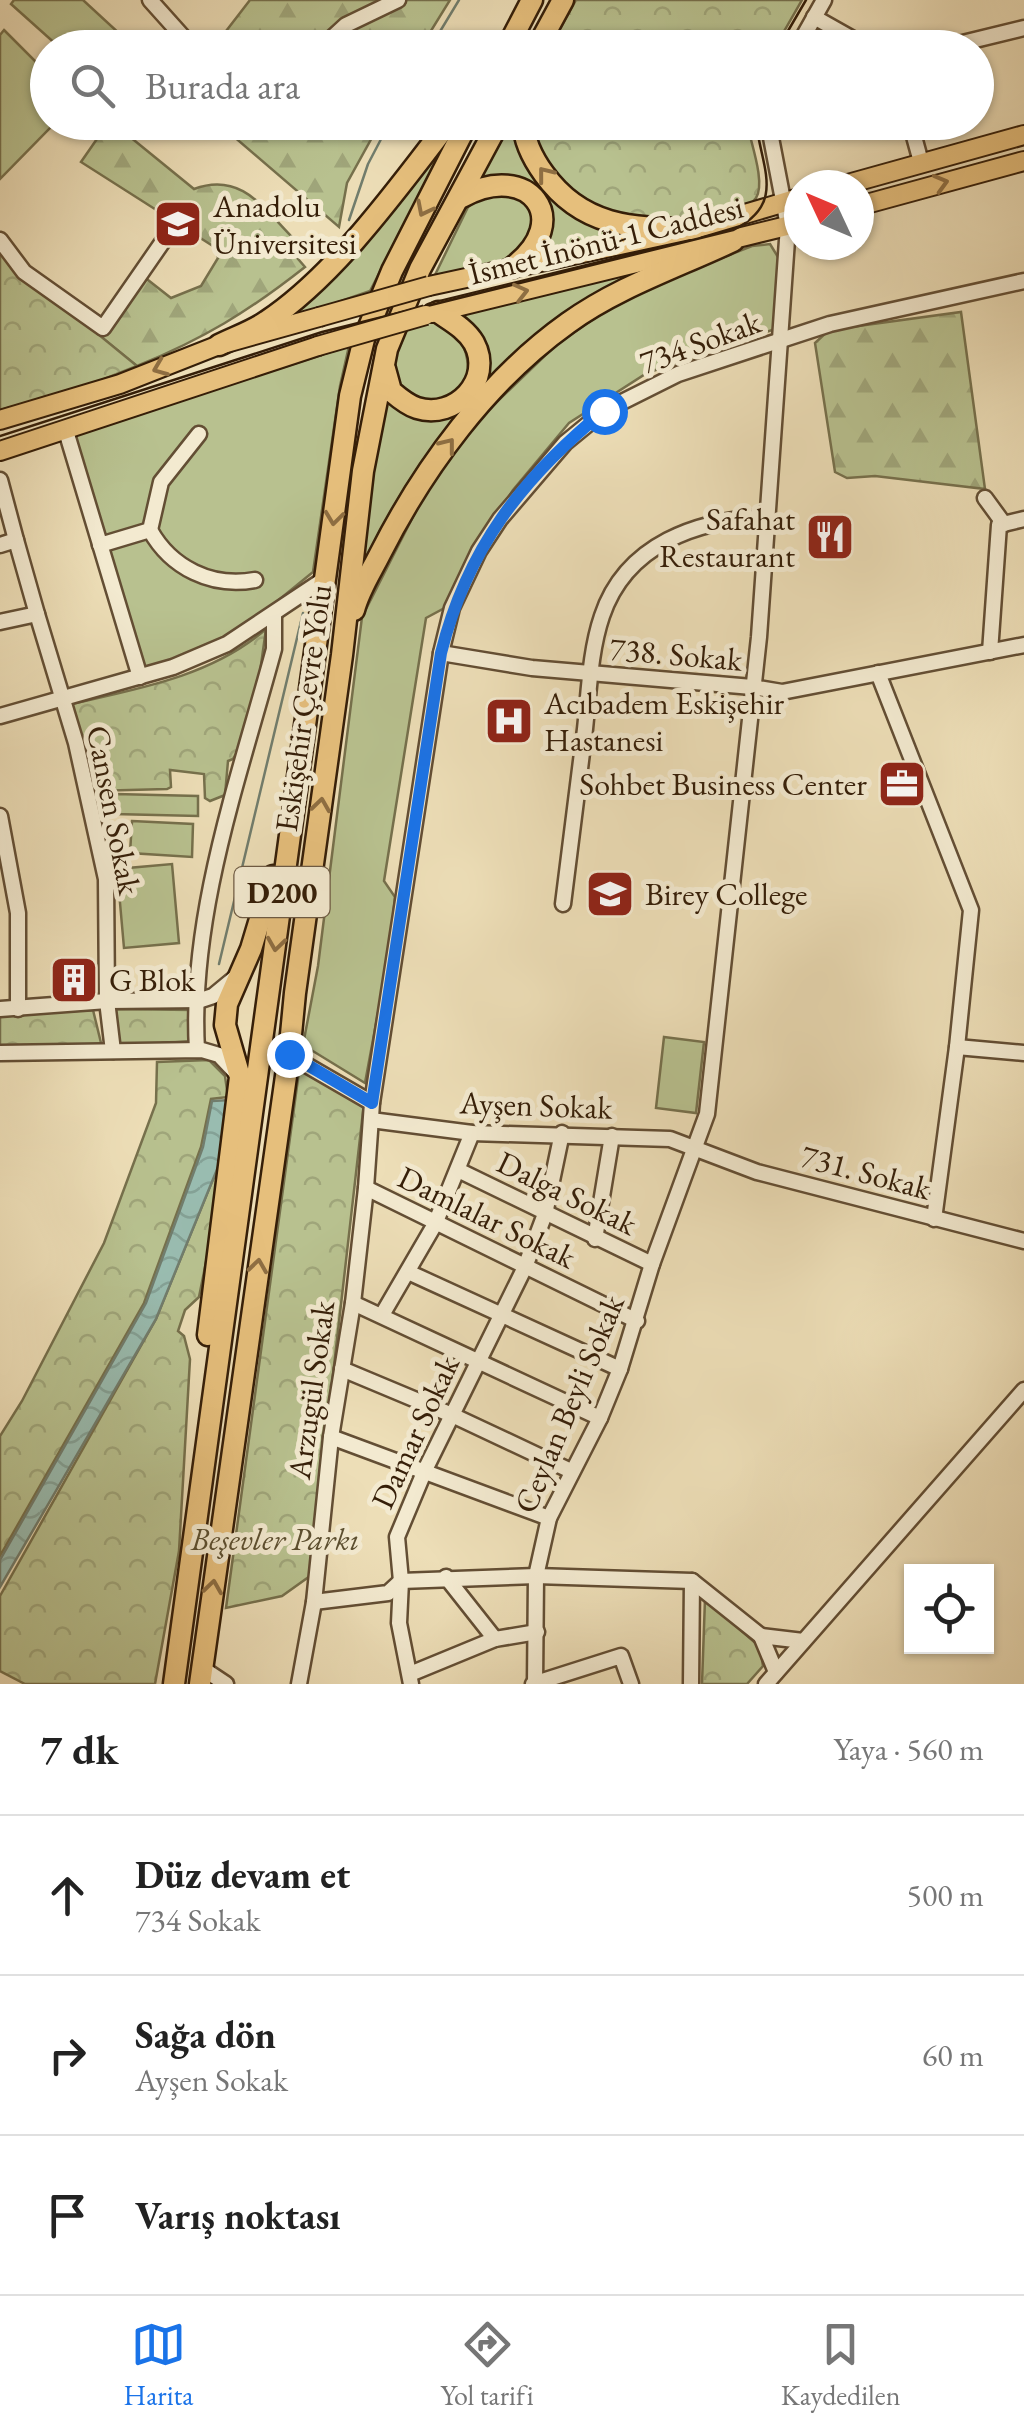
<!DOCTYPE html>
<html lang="tr">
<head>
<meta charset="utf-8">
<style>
	body { margin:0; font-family:"EB Garamond",serif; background:#f2f2f2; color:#222 }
	.controls { position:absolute; right:30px; bottom:30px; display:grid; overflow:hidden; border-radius:0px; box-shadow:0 2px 8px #0004 }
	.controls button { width:90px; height:90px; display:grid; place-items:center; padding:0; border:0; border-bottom:2px solid #e0e0e0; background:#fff; color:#222; font:50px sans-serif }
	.compass { position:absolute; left:784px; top:170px; width:90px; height:90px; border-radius:50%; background:#fff; box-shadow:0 2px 8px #0004; rotate:314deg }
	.stop { position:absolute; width:30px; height:30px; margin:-22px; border:8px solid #1a73e8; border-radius:50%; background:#fff }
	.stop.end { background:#1a73e8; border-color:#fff; box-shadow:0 2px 10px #0008 }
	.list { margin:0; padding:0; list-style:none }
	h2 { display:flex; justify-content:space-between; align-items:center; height:130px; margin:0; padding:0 40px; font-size:42px }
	h2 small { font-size:32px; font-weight:400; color:#767676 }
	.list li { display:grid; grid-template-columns:65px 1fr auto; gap:30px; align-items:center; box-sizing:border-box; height:160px; padding:0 40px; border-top:2px solid #e0e0e0 }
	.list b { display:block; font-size:38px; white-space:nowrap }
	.list p { margin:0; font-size:32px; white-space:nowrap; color:#767676 }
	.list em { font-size:32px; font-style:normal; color:#767676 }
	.icon { flex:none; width:55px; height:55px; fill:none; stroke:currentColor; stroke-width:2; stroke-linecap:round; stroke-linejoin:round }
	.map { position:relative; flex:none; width:1024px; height:1684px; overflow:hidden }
	.search { position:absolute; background:#fff; box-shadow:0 2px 8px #0004; left:30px; right:30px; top:30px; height:110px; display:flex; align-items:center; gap:25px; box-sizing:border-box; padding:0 35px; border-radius:55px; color:#767676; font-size:38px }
	.sheet { height:610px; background:#fff }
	nav { display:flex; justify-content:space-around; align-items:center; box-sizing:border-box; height:140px; border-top:2px solid #e0e0e0; background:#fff; font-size:28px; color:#767676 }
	nav a { display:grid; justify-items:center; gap:5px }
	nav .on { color:#1a73e8 }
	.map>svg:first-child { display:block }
</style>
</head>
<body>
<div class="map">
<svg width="1024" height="1684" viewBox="0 0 1024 1684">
	<defs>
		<pattern id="forest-firs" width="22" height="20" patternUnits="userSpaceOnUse" patternTransform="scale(2.5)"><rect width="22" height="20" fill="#b8c18f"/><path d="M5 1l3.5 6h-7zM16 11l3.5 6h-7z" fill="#9fa57a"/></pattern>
		<pattern id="park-crowns" width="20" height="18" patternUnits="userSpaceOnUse" patternTransform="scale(2.5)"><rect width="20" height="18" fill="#b8c18f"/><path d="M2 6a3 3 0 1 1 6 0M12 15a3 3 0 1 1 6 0" fill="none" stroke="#9fa57a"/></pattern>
		<pattern id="water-waves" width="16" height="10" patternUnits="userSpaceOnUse" patternTransform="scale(2.5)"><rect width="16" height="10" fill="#99bcb0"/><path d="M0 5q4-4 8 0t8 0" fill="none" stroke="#84a196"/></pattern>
	</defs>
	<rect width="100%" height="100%" fill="#eddeb7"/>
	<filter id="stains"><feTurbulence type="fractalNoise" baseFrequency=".002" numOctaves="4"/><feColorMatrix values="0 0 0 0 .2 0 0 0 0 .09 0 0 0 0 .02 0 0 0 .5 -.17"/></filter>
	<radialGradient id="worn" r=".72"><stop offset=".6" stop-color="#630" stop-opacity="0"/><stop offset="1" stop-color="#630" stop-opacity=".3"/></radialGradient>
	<g fill="#b8c18f" stroke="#76704c" stroke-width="2.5">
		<polygon points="14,0 83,0 134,47 59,47 11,4"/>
		<polygon points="4,30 47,73 48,122 55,123 0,179 0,35"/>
		<polygon points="508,123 517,123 634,235 538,250 542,206 475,183"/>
		<polygon points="451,135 370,291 275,324"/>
		<polygon points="509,188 537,215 521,255 433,279 468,207 483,193"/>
		<polygon points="770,244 781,262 775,329 647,373 569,423 513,490 476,547 450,605 426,618 384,881 395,897 390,948 365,1083 303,1045 318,966 362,617 426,491 478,420 556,345 628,295 752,246"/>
		<path d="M654,267C581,321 477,385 424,459C399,494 378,533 359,572L384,393L448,412L483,364L452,316Z"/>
		<path d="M425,322C473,320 486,398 436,404C429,405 419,402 411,401L390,371L403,329Z"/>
		<polygon points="349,346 340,386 313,572 253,621 213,646 142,671 73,435"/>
		<polygon points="115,794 198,796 198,816 114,814"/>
		<polygon points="132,821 193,824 192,857 130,853"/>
		<polygon points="172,864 179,943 124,948 117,869"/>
		<polygon points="664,1037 704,1042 696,1113 656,1108"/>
	</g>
	<g fill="url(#forest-firs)" stroke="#76704c" stroke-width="2.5">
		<polygon points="250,0 450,0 421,47 213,48"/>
		<path d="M108,123H113L194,189C240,172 262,206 291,236L286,245L305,267C248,312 203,339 137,366L100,336L143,276L171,298L201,286L218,258L216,248L81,162Z"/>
		<polygon points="218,123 380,123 347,183 339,227"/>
		<polygon points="961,312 985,489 875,476 847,478 835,472 815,343 829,330"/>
	</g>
	<g fill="url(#park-crowns)" stroke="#76704c" stroke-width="2.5">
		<polygon points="576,0 802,0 775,47 550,47"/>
		<path d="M533,123H747C750,141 766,182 756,198C748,210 727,212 714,214C642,230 540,213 533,123Z"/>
		<polygon points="0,250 5,258 137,366 79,389 0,410"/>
		<path d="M266,629L260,672L238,751L233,759L228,761L225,795L210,801L205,798L204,774L170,770L171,787L167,789L92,791L71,704C138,689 212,676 266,629Z"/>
		<polygon points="113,1009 193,1010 194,1041 120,1046"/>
		<polygon points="93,1010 102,1047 0,1050 0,1015"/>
		<polygon points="209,1060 225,1076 228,1097 211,1099 201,1147 144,1303 0,1556 0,1436 22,1401 104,1243 156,1103 157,1062"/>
		<polygon points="300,1064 364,1103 310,1576 282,1596 226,1608"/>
		<polygon points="218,1167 222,1182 199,1297 185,1310 178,1331 184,1336 190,1359 179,1551 155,1684 25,1684 0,1671 0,1596 156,1319"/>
		<polygon points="705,1599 760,1647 763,1666 747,1684 702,1684"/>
	</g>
	<polygon fill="url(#water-waves)" stroke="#717d6d" stroke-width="2.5" points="230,1100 218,1167 156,1319 0,1587 0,1560 146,1303 203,1147 212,1101"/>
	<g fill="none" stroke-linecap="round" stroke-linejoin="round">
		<g stroke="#717d6d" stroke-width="2.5">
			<polyline points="430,48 459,0"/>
			<polyline points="349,220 368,164 390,122"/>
			<polyline points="219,964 303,613"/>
		</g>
		<g stroke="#634e34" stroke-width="19">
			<g id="minor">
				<polyline points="150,0 193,48"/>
				<polyline points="814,17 869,48"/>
				<polyline points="321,48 346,25 398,0"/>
				<polyline points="797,48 824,0"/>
				<polyline points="942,48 1024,28"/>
				<polyline points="910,122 921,162"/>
				<polyline points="0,240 24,272 103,328 175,224"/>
				<polyline points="66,431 140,677"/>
				<polyline points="0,480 16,540"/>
				<polyline points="985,498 1004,524"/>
				<path d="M150,530C171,568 212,588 255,580"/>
				<polyline points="0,545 16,540 37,614"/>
				<polyline points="100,545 150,530 161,482 199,434"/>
				<polyline points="0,622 37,614 76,743 106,879 107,1001 113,1051"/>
				<polyline points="990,652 999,525 1024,519"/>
				<polyline points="441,653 532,668 752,687 782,692 1024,645"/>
				<polyline points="878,673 971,910 957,1047 934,1219"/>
				<polyline points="0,716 173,667 227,644 326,578"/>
				<polyline points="0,816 18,913 18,1009"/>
				<path d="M563,904C570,846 578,788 585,729C589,692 590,651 602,616C626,544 698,519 768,517"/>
				<polyline points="0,1009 107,1001 201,1000 213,996 236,977"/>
				<polyline points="957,1047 1024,1053"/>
				<path d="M197,1050C189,916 239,778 274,649V615"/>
				<polyline points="0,1053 202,1050 219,1055 236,1073"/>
				<polyline points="289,1055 372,1103"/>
				<polyline points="371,1120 472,1133 670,1139 757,1172 1024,1241"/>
				<polyline points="458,1170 652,1264"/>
				<polyline points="366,1188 637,1321"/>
				<polyline points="595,1239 612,1136"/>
				<polyline points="408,1272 620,1369"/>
				<polyline points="353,1303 600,1418"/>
				<polyline points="382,1315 435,1224 472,1133"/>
				<polyline points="342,1369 452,1415 571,1471"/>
				<polyline points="331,1437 549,1518"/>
				<polyline points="446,1577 495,1639"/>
				<polyline points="401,1581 536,1576 692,1581 761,1636"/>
				<polyline points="314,1602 388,1593 401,1581"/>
				<polyline points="202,1668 226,1684"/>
				<polyline points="776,1672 761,1636 803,1641"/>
				<polyline points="410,1674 495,1639 537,1632"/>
				<polyline points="299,1684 314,1602 331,1437 353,1303 366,1188 372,1103 441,653 452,608 479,551 500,519 565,443 604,411 678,374 830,324 1024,281"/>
				<polyline points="411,1684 399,1623 401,1581 397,1537 425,1470 525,1267 545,1214 562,1133"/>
				<polyline points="533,1684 621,1656 631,1684"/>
				<polyline points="535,1684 536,1576 549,1518 600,1418 620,1369 652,1264 707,1114 759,637 788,226 768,122"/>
				<polyline points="691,1684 692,1581"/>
				<polyline points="766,1684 1024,1390"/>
			</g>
		</g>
		<g stroke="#351e08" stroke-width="22">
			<g id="major">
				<polyline points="844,185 1024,135"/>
				<polyline points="859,206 1024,161"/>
				<polyline points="429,286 694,229 799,198"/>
				<polyline points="432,313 799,223"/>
				<polyline points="0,420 120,384 219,345 319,317"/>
				<polyline points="0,451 318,346"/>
			</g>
		</g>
		<g stroke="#351e08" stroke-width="25">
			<g id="highway">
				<polyline points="507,48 532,0"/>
				<polyline points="537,48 563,0"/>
				<path d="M523,122C524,141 533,159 544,174C583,228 633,228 694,229"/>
				<path d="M462,197C529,160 575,220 513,267"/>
				<path d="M219,345C235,337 253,331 267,321C336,275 398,188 449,122"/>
				<path d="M385,369L391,391C398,397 407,405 417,408C455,420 494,380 474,343C466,329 451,321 438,312"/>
				<path d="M354,610C359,590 371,572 380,554C424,467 488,380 568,323C618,287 678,267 733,241"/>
				<polyline points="208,1335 240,1077 225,1025 227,1004 251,949 273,876"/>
				<polyline points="174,1684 350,396 364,339 392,271 468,122"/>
				<polyline points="200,1684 289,1055 295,993 342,655 363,471 387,349 420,269 499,122"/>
			</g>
		</g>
		<use href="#minor" stroke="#f3ead0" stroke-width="14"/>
		<use href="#major" stroke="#e6bf7c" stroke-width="18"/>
		<use href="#highway" stroke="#e6bf7c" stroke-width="20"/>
		<g stroke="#351e08" stroke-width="2.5">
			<polyline points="778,48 806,0"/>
			<path d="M0,436L322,332L733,230C787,204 761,167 756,122"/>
		</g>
		<g stroke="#351e08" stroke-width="22" stroke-linecap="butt">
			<g id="major-bridge">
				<polyline points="319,317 429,286"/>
				<polyline points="318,346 426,315"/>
			</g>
		</g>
		<use href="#major-bridge" stroke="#e6bf7c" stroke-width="18"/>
	</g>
	<defs><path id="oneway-chevron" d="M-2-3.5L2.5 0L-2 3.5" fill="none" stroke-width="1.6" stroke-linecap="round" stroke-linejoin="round" transform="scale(2.5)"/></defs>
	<g stroke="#8e6e42">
		<use href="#oneway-chevron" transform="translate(545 174) rotate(-128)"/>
		<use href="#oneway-chevron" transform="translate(941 183) rotate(-16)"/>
		<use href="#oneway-chevron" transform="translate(424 209) rotate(117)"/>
		<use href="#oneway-chevron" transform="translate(521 292) rotate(-14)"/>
		<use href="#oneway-chevron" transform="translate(160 368) rotate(158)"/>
		<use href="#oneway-chevron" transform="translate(448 445) rotate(-52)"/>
		<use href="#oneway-chevron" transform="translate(334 518) rotate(97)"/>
		<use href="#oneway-chevron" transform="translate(321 805) rotate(-82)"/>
		<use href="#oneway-chevron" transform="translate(276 944) rotate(98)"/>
		<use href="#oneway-chevron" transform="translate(258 1266) rotate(-82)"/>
		<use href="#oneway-chevron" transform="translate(213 1587) rotate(-82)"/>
	</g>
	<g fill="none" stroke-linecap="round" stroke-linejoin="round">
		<path stroke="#1a73e8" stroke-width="12" d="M289,1054L372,1103L441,653C467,549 522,478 604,411"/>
	</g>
	<defs>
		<g id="university-square" transform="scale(2.5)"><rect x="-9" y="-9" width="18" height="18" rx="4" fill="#8f2418" stroke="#f3ead0"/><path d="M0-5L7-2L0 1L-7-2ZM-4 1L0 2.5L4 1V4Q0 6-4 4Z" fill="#fff"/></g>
		<g id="restaurant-square" transform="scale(2.5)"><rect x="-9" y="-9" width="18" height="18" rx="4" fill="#8f2418" stroke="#f3ead0"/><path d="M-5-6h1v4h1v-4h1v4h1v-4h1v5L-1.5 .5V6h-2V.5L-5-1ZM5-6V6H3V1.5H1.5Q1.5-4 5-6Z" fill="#fff"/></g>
		<g id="hospital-square" transform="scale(2.5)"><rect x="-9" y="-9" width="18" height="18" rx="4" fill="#8f2418" stroke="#f3ead0"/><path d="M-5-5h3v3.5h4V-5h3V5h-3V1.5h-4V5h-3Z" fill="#fff"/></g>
		<g id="office-square" transform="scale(2.5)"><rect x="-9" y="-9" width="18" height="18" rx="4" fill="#8f2418" stroke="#f3ead0"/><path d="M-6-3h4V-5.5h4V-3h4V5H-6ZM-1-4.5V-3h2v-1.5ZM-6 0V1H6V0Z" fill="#fff"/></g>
		<g id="school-square" transform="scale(2.5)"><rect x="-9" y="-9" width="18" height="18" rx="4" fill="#8f2418" stroke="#f3ead0"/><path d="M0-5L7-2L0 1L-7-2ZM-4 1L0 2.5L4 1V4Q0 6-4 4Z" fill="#fff"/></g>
		<g id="building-square" transform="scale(2.5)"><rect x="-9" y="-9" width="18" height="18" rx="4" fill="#8f2418" stroke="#f3ead0"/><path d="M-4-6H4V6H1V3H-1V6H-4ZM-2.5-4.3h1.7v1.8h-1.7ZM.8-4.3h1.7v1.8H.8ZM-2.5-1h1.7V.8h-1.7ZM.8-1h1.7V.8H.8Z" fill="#fff"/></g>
	</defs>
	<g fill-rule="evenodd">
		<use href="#university-square" x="178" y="224"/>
		<use href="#restaurant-square" x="830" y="537"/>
		<use href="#hospital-square" x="509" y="721"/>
		<use href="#office-square" x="902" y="784"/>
		<use href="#school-square" x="610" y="894"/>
		<use href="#building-square" x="74" y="980"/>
	</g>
	<g text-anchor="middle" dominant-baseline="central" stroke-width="10" stroke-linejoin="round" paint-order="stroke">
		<rect fill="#f3ead0" stroke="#6e5b44" stroke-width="2.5" x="234.5" y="867" width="95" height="50" rx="8"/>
		<g font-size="30" font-weight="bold" fill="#351e08">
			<text x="282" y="892">D200</text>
		</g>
		<g font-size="32" fill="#351e08" stroke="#f3ead0" text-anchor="start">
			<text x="213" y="206">Anadolu<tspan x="213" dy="37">Üniversitesi</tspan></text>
			<text x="795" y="519" text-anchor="end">Safahat<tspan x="795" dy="37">Restaurant</tspan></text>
			<text x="544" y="703">Acıbadem Eskişehir<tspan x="544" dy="37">Hastanesi</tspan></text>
			<text x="867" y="784" text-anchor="end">Sohbet Business Center</text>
			<text x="645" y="894">Birey College</text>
			<text x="109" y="980">G Blok</text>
		</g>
		<g font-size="32" fill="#351e08" stroke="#f3ead0">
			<text transform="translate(606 240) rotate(-14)">İsmet İnönü-1 Caddesi</text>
			<text transform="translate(700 342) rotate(-20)">734 Sokak</text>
			<text transform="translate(676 654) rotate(5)">738. Sokak</text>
			<text transform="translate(303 708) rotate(-82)">Eskişehir Çevre Yolu</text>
			<text transform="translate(114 810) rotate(79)">Cansen Sokak</text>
			<text transform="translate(536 1105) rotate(2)">Ayşen Sokak</text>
			<text transform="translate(866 1172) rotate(15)">731. Sokak</text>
			<text transform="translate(567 1193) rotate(26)">Dalga Sokak</text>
			<text transform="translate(487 1217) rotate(26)">Damlalar Sokak</text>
			<text transform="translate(311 1390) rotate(-82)">Arzugül Sokak</text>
			<text transform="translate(569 1404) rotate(-67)">Ceylan Beyli Sokak</text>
			<text transform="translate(415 1432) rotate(-65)">Damar Sokak</text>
		</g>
		<g font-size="32" font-style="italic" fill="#5c4f30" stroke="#f3ead0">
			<text x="275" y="1539">Beşevler Parkı</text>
		</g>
	</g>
	<rect width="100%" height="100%" filter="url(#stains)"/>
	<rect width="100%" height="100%" fill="url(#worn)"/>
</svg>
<div class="controls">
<button><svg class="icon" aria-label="locate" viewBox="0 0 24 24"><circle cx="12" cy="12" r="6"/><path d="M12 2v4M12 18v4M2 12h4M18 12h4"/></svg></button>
</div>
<svg class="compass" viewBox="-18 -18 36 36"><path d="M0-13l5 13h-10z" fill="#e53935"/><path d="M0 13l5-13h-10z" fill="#767676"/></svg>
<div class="stop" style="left:604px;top:411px"></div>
<div class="stop end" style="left:289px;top:1054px"></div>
<div class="search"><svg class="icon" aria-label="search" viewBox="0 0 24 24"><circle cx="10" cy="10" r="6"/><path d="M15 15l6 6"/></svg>Burada ara</div>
</div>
<section class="sheet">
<h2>7 dk<small>Yaya · 560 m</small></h2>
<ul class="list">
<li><svg class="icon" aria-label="ahead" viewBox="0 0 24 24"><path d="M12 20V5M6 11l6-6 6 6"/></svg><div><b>Düz devam et</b><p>734 Sokak</p></div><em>500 m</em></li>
<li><svg class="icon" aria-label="right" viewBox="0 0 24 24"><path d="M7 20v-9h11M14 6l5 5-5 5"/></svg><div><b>Sağa dön</b><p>Ayşen Sokak</p></div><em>60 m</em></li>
<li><svg class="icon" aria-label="arrive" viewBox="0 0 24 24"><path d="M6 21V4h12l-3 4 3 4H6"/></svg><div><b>Varış noktası</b></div></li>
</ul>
</section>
<nav>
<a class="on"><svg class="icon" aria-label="map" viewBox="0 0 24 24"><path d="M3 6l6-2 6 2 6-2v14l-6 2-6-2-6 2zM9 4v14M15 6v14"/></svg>Harita</a>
<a><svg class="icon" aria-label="directions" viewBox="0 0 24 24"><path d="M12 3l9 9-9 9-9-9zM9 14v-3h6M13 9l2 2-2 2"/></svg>Yol tarifi</a>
<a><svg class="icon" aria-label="saved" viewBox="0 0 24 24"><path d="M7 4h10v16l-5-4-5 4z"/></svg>Kaydedilen</a>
</nav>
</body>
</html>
